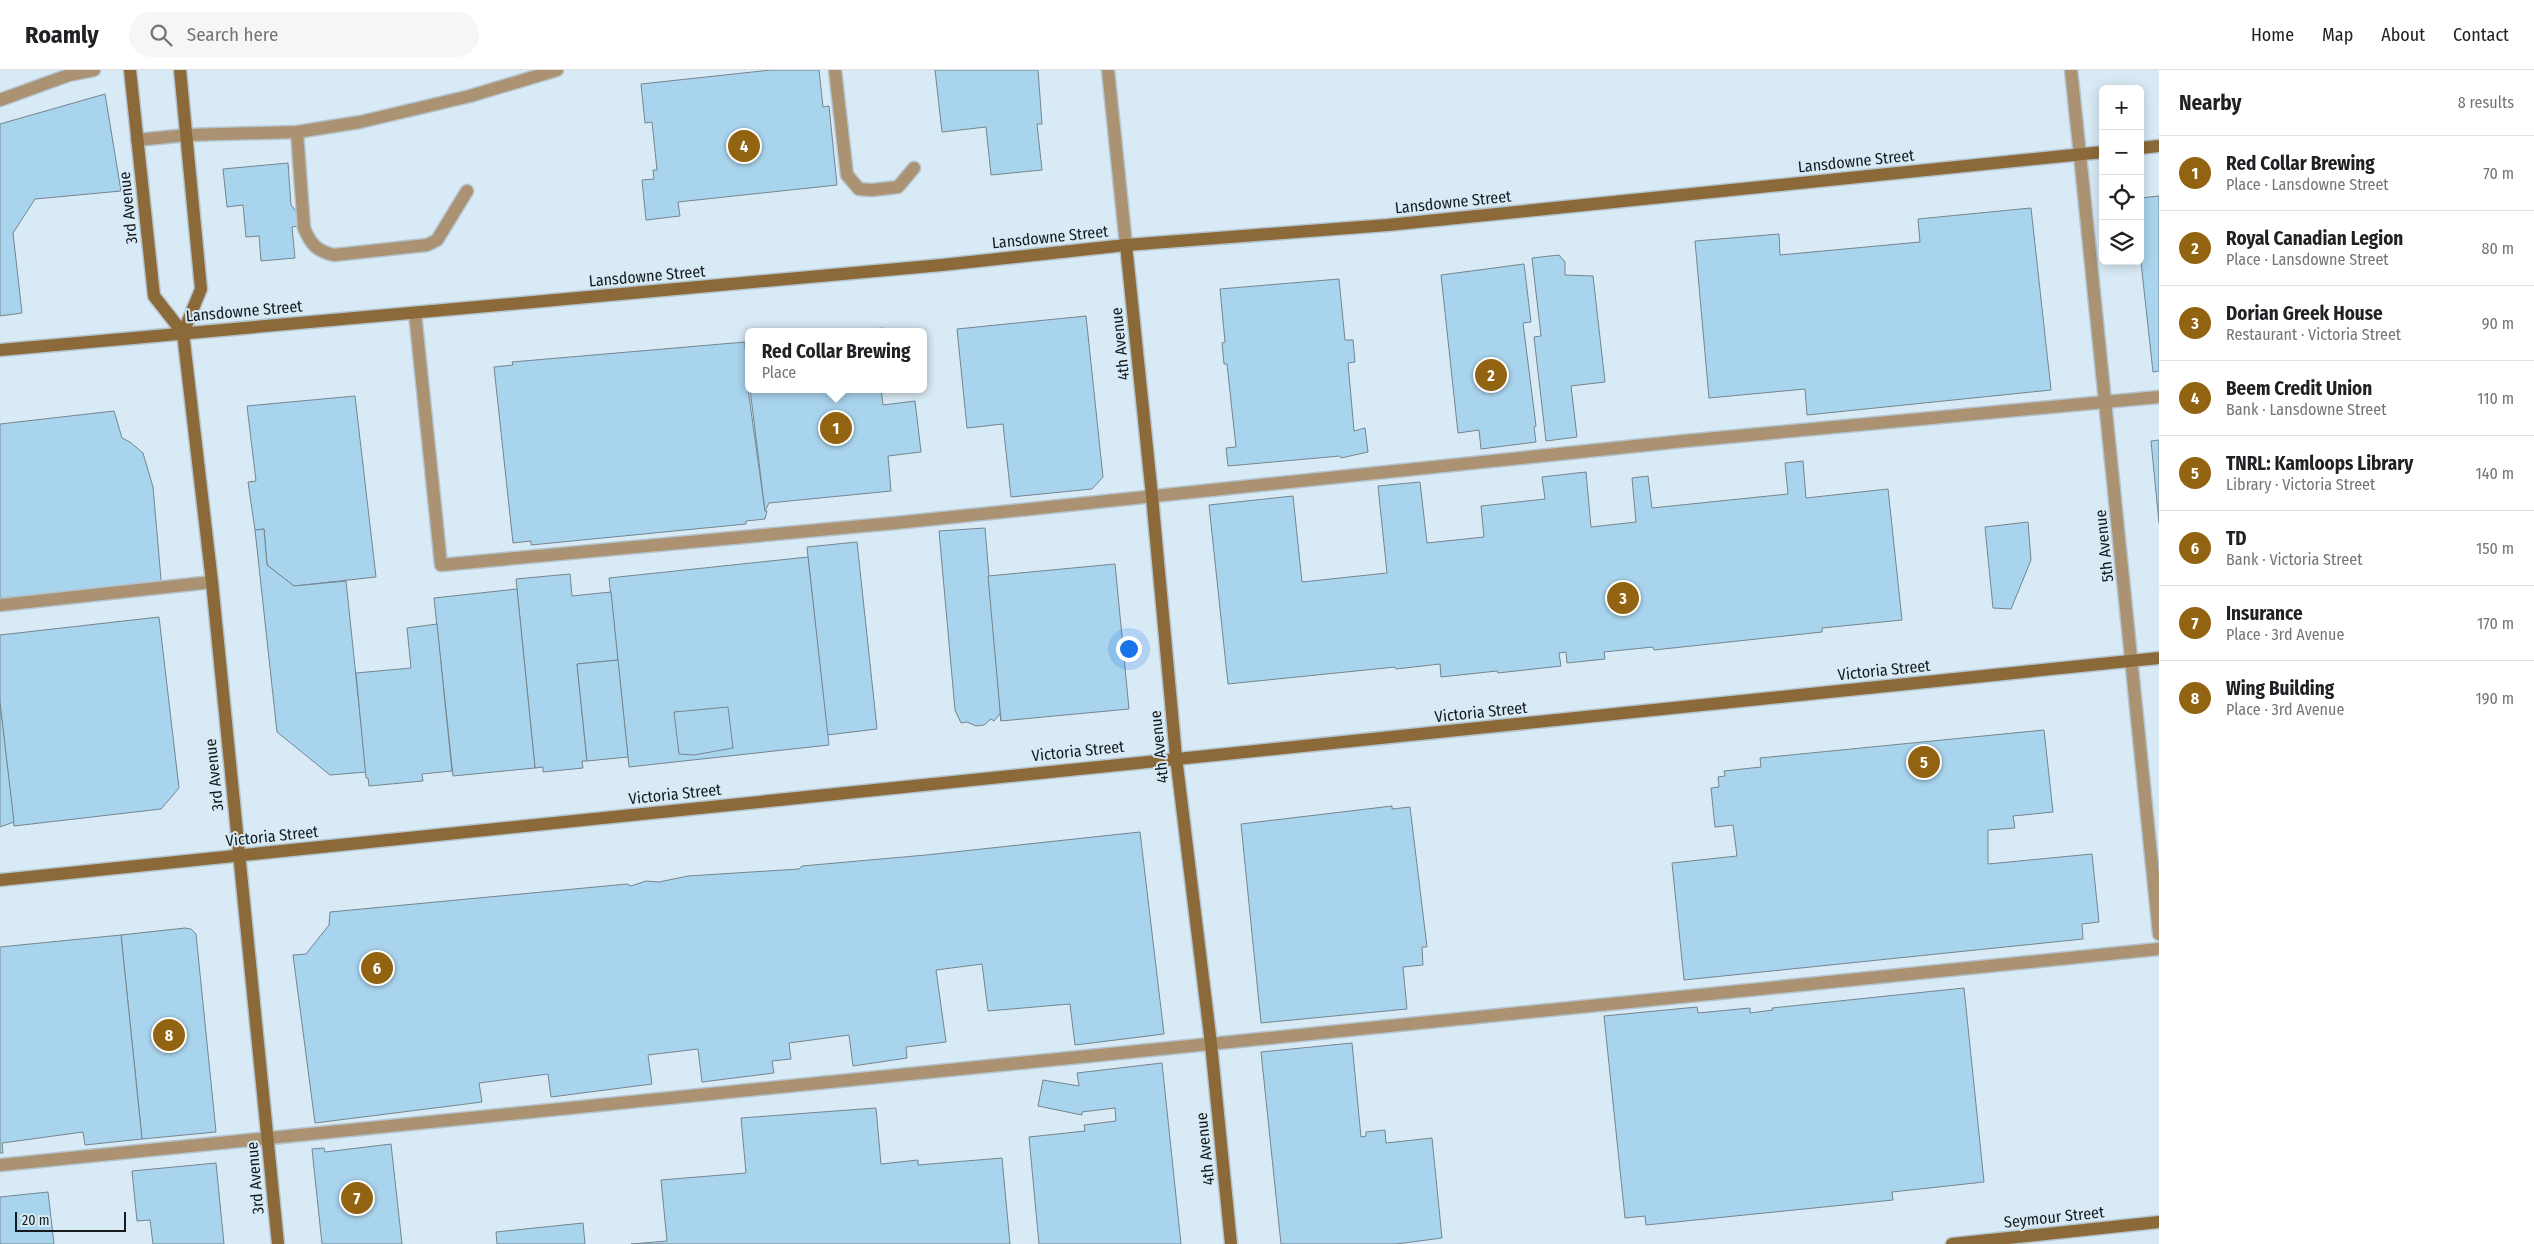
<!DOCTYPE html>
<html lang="en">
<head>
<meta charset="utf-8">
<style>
	body { margin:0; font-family:"Fira Sans Condensed",sans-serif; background:#f6f6f6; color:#202124 }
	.controls { position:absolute; right:15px; top:15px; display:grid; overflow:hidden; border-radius:8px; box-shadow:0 2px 12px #0003 }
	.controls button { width:45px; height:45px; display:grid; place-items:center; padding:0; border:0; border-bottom:1px solid #e0e0e0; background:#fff; color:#202124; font:25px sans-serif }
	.scale { position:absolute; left:15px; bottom:12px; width:111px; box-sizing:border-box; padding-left:5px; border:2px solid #141a1e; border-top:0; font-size:14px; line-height:18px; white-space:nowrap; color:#141a1e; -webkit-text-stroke:4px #d8eaf5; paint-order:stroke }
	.you { position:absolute; left:1128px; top:578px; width:18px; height:18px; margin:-12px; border:4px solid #fff; border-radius:50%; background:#1a73e8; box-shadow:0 0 0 8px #1a73e833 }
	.badge { display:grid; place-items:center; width:32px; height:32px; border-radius:50%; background:#926310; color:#fff; font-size:16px; font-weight:700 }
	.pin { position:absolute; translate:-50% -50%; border:2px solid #fff; box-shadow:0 1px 5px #0006 }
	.popup { position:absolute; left:745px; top:258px; width:182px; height:65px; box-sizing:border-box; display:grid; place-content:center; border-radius:8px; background:#fff; filter:drop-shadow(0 1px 4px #0005); font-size:16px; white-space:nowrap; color:#757577 }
	.popup b { font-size:19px; color:#202124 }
	.popup::after { content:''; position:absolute; left:50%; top:100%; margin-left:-10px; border:10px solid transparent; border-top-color:#fff }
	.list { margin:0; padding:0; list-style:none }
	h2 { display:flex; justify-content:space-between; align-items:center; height:65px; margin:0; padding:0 20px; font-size:21px }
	h2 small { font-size:16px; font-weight:400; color:#757577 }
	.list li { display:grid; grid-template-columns:32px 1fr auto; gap:15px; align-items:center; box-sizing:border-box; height:75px; padding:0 20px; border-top:1px solid #e0e0e0 }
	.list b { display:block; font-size:19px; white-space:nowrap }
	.list p { margin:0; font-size:16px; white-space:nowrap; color:#757577 }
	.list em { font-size:16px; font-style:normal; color:#757577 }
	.icon { flex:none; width:28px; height:28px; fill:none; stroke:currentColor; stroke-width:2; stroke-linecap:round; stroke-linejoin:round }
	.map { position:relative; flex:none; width:2159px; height:1174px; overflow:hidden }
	header { display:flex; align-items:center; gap:30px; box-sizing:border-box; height:70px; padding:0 25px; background:#fff; border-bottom:1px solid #e0e0e0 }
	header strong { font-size:24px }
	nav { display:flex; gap:28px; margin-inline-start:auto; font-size:18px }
	.search { width:350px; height:45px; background:#f6f6f6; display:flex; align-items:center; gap:12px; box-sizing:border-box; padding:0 18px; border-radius:28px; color:#757577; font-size:19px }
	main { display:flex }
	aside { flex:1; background:#fff }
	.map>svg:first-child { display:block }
</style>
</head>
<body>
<header>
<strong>Roamly</strong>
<div class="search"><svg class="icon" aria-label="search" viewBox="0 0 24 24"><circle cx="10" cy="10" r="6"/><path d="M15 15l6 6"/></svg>Search here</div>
<nav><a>Home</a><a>Map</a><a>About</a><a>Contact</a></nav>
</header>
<main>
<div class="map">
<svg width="2159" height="1174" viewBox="0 0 2159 1174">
	<rect width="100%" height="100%" fill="#d8eaf5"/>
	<g fill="#a9d4ed" stroke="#75858f">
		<polygon points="771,0 819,0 823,37 829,36 837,115 678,132 680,146 646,150 642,110 654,109 653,100 657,100 652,52 645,53 641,14"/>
		<polygon points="935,0 1038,0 1042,54 1037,54 1042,100 991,105 986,57 942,62"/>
		<polygon points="105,24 121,121 35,129 13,163 22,243 0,246 0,54"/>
		<polygon points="288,93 291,135 296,141 298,156 292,157 295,188 261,191 259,166 246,167 243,135 227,137 223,99"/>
		<polygon points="2159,126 2159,301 2153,302 2140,183 2140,128"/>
		<polygon points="2031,138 2051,320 1807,345 1805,319 1709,328 1695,171 1779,164 1780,185 1920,172 1918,149"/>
		<polygon points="1559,185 1565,192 1565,205 1593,206 1605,312 1571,316 1577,367 1546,371 1534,267 1541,266 1532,188"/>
		<polygon points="1524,194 1531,252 1523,253 1536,356 1534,357 1536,372 1481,379 1479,360 1458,363 1441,205"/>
		<polygon points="1339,209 1345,270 1353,270 1355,292 1348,293 1354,361 1365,358 1368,382 1341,388 1340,386 1228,396 1226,378 1236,377 1227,294 1224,294 1222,273 1225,272 1220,219"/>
		<polygon points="1086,246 1103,407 1092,419 1011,427 1003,354 967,358 957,259"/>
		<polygon points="883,258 883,262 856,261"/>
		<polygon points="745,272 748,319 765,441 767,441 765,449 746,451 746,454 531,475 531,471 513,473 494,297 513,295 512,292"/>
		<polygon points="745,276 748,276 748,305"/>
		<polygon points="750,319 881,319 883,335 915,331 921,382 888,386 891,421 769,433 765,441"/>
		<polygon points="355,326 376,507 294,516 267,495 264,459 255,460 248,412 256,411 247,336"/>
		<polygon points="114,341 122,368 130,372 143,383 153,417 161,509 157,513 0,528 0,354"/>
		<polygon points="2159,370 2159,453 2151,371"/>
		<polygon points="1803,391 1806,428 1888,419 1902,550 1822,558 1822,562 1654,580 1653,577 1604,582 1605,589 1567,593 1566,582 1559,583 1561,596 1498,603 1497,601 1441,607 1440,594 1396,599 1395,597 1228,614 1209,435 1293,426 1302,512 1387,503 1378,416 1420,412 1427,473 1484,467 1481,436 1545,429 1542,407 1586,402 1591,457 1636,452 1632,408 1648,406 1652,438 1788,424 1785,393"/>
		<polygon points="2028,452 2031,490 2011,539 1993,538 1985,457"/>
		<polygon points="985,458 1001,651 1000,644 994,651 991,649 984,655 976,656 967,652 961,653 955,640 939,461"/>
		<polygon points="264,459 267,495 294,516 346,511 366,702 330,705 277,662 255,460"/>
		<polygon points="857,472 877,659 827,665 807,477"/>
		<polygon points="808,487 829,675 629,697 609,508"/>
		<polygon points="1115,494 1129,639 1001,651 988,506"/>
		<polygon points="570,504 572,526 611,522 618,590 577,594 587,691 582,691 583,698 543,702 543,697 535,698 516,509"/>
		<polygon points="517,519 535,698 453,706 434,528"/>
		<polygon points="159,547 179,718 161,739 14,756 0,633 0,565"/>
		<polygon points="437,554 452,701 422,704 423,711 369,716 368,708 366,708 356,603 411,598 407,558"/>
		<polygon points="618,590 628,687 587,691 577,594"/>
		<polygon points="0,633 14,752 0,757"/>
		<polygon points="728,637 733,678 694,685 679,684 674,642"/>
		<polygon points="2044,660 2053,742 2013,746 2015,758 1988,760 1988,794 2092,784 2099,852 2082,854 2083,869 1684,910 1672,793 1737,786 1733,755 1715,757 1711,718 1719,717 1718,707 1725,706 1724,701 1761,697 1760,688"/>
		<polygon points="1392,736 1392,739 1410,737 1427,877 1422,877 1423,895 1403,897 1407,939 1261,953 1241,754"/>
		<polygon points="1140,762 1164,964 1075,975 1070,934 988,941 982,894 936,900 946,972 906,977 907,988 853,996 849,965 789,973 791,989 772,991 774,1003 702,1012 698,979 648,985 652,1014 551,1027 548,1004 479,1013 482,1032 315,1053 293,885 306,884 329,855 330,842 627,814 631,816 646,811 659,812 688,806 799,799 802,796 926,785"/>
		<polygon points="185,858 191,859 196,864 216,1062 142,1069 121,865"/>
		<polygon points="121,865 142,1069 85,1075 83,1062 2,1073 3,1083 0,1083 0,877"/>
		<polygon points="1964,918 1984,1112 1892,1122 1893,1130 1646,1155 1645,1146 1625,1148 1604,946 1697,937 1698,943 1750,938 1750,943 1773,940 1772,938"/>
		<polygon points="1352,973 1361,1067 1366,1066 1366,1062 1385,1060 1386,1073 1432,1068 1442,1168 1396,1174 1281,1174 1261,982"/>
		<polygon points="1162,993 1181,1174 1039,1174 1029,1067 1085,1061 1084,1055 1116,1051 1115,1038 1082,1042 1082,1045 1038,1036 1043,1010 1079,1016 1077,1003"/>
		<polygon points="876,1038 881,1094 918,1090 918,1095 1002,1088 1010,1174 631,1174 667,1171 661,1110 746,1103 741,1048"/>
		<polygon points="391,1074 402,1174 322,1174 312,1079 324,1078 325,1082"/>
		<polygon points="216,1093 224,1174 153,1174 150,1150 137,1151 132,1101"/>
		<polygon points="48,1122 54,1174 0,1174 0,1127"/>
		<polygon points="583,1153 585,1174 497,1174 496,1162"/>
	</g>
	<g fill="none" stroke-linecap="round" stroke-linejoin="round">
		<g stroke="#b5c5ce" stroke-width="15">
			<g id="lane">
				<polyline points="835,0 847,105 859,119 872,120 898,117 914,98"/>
				<polyline points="1108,0 1126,175"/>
				<polyline points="2071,0 2080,85"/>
				<polyline points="0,30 69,5 94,0"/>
				<path d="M297,62L304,158C311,175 317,181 334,185L427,175L437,170L467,121"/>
				<polyline points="137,70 187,65 297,62 360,52 470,26 557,0"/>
				<polyline points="415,243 441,495 895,453 1684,371 2159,327"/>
				<polyline points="0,535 212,512"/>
				<polyline points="0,1095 2159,879"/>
			</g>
		</g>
		<g stroke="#b5c5ce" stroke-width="15">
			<polyline id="street" points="2080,85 2159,864"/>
		</g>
		<g stroke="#b5c5ce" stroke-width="15">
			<g id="secondary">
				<polyline points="130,0 154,226 183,263"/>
				<polyline points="180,0 201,219 183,263 212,512 278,1174"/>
				<polyline points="2140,78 2159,76"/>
				<polyline points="1126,175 1152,426 1176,687 1211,974 1231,1174"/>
				<polyline points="0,280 942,195 1126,175 1388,155 2103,82"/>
				<polyline points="0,810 2159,588"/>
				<polyline points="1952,1174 2159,1152"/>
			</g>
		</g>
		<use href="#lane" stroke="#aa9273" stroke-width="12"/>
		<use href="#street" stroke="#aa9273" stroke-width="12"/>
		<use href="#secondary" stroke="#8c6938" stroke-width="12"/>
	</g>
	<g text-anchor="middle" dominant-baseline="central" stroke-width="4" stroke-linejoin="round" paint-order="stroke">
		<g font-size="16" fill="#141a1e" stroke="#d8eaf5">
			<text transform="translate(1856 91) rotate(-6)">Lansdowne Street</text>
			<text transform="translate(1453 132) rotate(-6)">Lansdowne Street</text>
			<text transform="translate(128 138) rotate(-96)">3rd Avenue</text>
			<text transform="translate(1050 167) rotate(-6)">Lansdowne Street</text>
			<text transform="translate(647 206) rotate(-5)">Lansdowne Street</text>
			<text transform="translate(244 241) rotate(-5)">Lansdowne Street</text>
			<text transform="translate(1120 274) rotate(-96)">4th Avenue</text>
			<text transform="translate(2104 476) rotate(-96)">5th Avenue</text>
			<text transform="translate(1884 600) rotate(-6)">Victoria Street</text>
			<text transform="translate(1481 642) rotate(-6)">Victoria Street</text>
			<text transform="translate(1159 677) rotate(-96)">4th Avenue</text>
			<text transform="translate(1078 681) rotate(-6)">Victoria Street</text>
			<text transform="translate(214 705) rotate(-96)">3rd Avenue</text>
			<text transform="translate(675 724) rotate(-6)">Victoria Street</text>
			<text transform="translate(272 766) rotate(-6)">Victoria Street</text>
			<text transform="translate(1205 1079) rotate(-96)">4th Avenue</text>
			<text transform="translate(255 1108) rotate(-95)">3rd Avenue</text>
			<text transform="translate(2054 1147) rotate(-6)">Seymour Street</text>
		</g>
	</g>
</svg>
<div class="controls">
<button>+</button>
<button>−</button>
<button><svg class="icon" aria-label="locate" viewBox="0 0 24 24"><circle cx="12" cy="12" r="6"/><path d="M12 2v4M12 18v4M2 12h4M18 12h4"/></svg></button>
<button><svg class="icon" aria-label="layers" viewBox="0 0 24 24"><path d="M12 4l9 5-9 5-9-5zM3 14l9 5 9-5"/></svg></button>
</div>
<div class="scale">20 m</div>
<div class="you"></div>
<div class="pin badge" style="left:836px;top:358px">1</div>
<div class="popup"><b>Red Collar Brewing</b>Place</div>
<div class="pin badge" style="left:1491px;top:305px">2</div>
<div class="pin badge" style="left:1623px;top:528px">3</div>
<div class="pin badge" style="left:744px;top:76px">4</div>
<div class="pin badge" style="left:1924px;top:692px">5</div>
<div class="pin badge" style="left:377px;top:898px">6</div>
<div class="pin badge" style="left:357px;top:1128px">7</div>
<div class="pin badge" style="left:169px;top:965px">8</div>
</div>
<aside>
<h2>Nearby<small>8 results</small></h2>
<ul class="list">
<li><span class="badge">1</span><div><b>Red Collar Brewing</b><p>Place · Lansdowne Street</p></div><em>70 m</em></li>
<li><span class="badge">2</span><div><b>Royal Canadian Legion</b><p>Place · Lansdowne Street</p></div><em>80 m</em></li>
<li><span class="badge">3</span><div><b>Dorian Greek House</b><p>Restaurant · Victoria Street</p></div><em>90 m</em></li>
<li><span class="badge">4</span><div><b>Beem Credit Union</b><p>Bank · Lansdowne Street</p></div><em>110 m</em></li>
<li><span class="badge">5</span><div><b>TNRL: Kamloops Library</b><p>Library · Victoria Street</p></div><em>140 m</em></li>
<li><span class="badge">6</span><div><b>TD</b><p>Bank · Victoria Street</p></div><em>150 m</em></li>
<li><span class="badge">7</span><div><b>Insurance</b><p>Place · 3rd Avenue</p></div><em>170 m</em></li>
<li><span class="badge">8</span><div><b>Wing Building</b><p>Place · 3rd Avenue</p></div><em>190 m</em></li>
</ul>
</aside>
</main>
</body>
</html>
